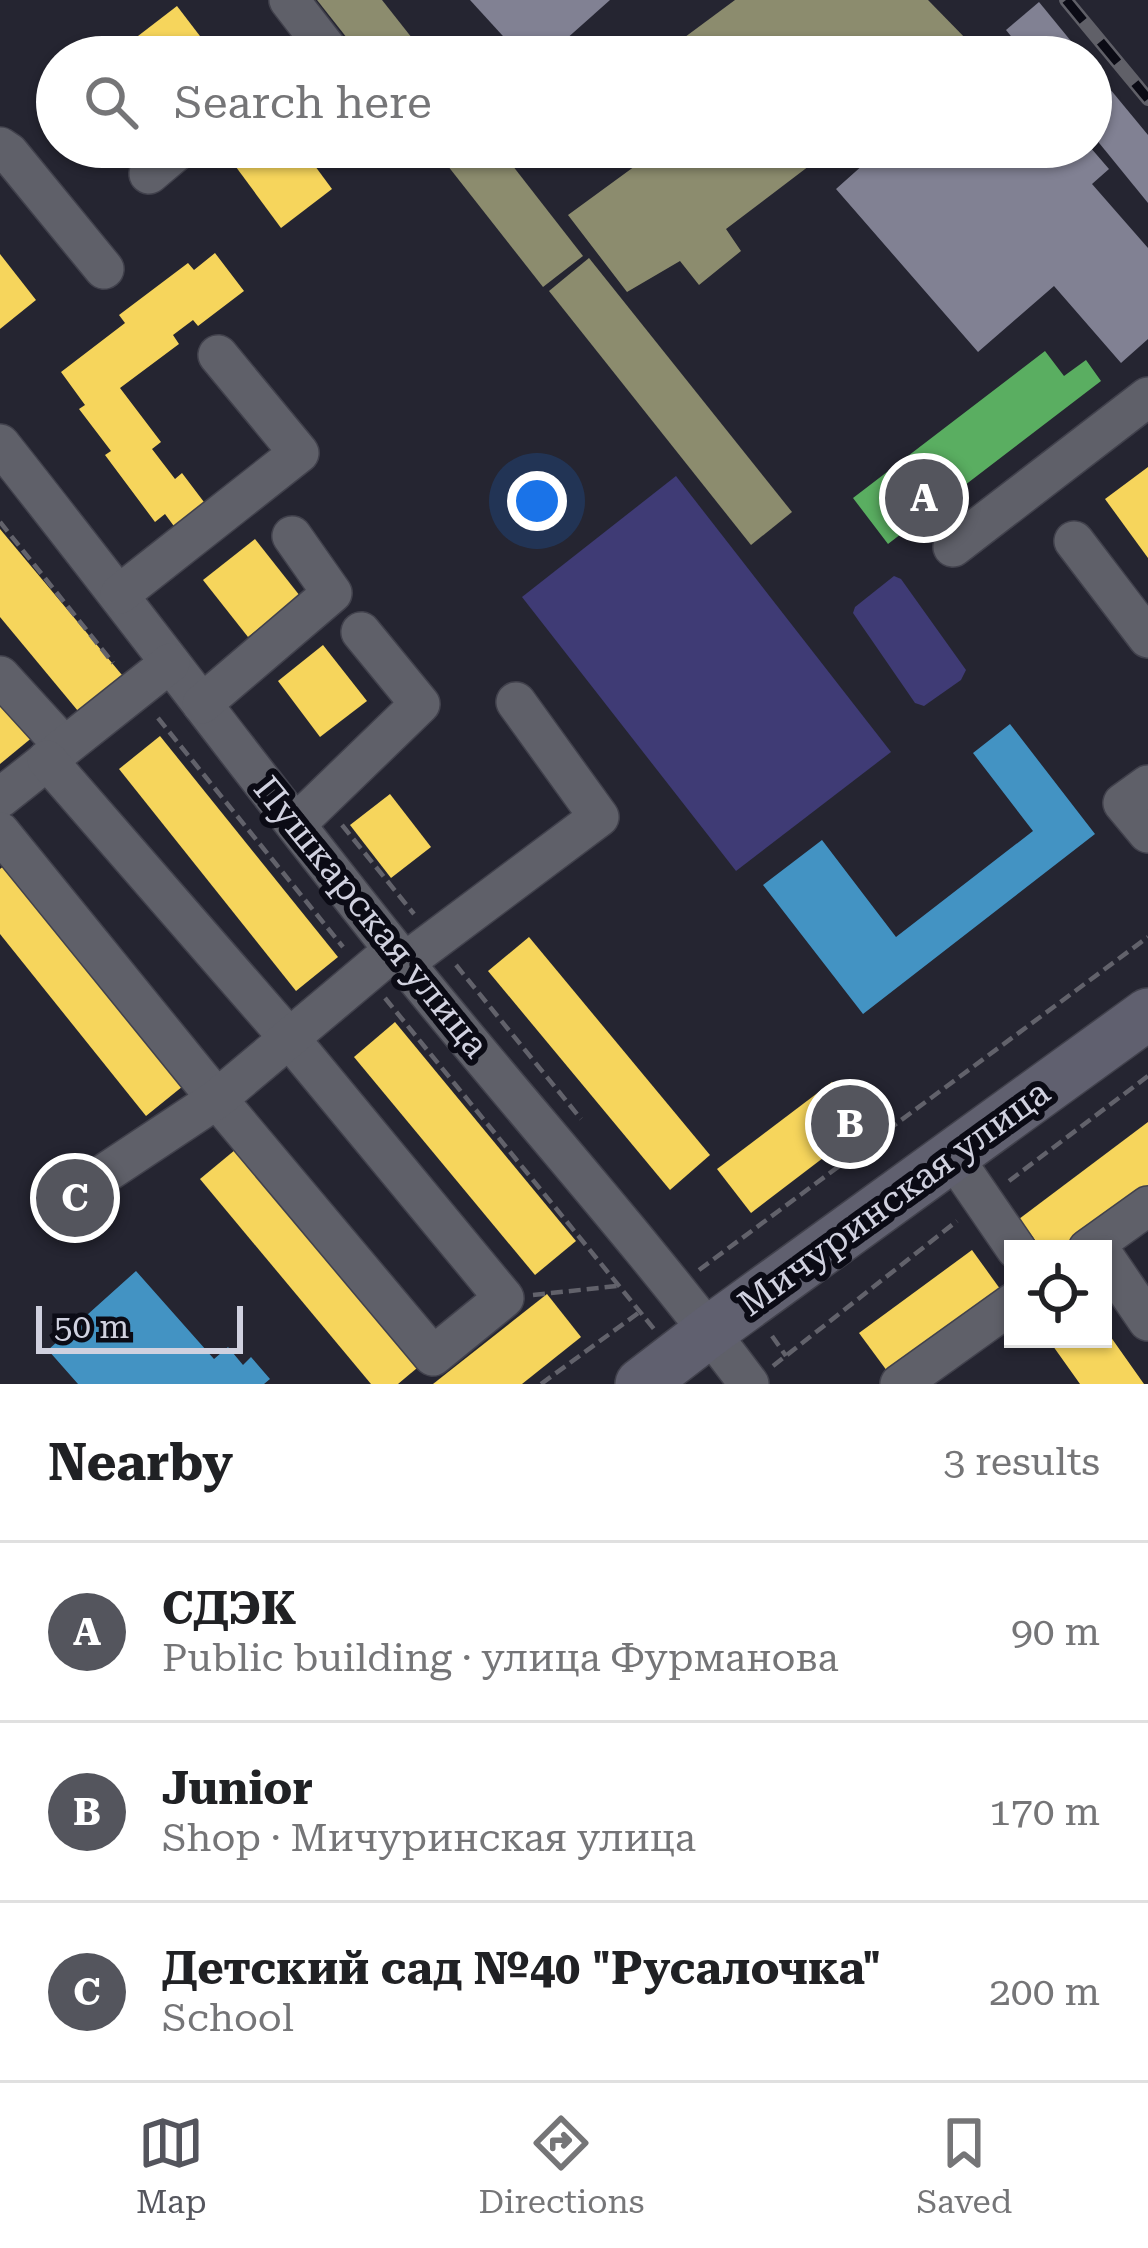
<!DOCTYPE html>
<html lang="en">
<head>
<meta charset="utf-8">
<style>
	body { margin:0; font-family:"Roboto Serif",serif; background:#f6f6f6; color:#202124 }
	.controls { position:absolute; right:36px; bottom:36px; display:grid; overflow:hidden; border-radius:0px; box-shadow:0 3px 9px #0004 }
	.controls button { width:108px; height:108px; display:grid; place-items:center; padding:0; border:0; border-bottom:3px solid #e0e0e0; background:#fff; color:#202124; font:60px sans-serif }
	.scale { position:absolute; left:36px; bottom:30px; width:207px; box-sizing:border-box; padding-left:12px; border:6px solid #d0d1df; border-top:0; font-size:33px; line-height:42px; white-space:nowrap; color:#d0d1df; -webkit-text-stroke:9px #0b0b15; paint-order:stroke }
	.you { position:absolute; left:537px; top:501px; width:42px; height:42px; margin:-30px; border:9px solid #fff; border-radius:50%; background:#1a73e8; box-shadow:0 0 0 18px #1a73e833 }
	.badge { display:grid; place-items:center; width:78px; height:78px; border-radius:50%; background:#54555d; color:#fff; font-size:39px; font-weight:700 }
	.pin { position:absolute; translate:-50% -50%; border:6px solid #fff; box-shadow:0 3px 12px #0006 }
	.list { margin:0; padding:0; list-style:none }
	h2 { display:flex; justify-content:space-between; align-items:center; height:156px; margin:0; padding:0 48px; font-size:51px }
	h2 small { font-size:39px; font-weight:400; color:#757577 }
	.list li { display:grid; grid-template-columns:78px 1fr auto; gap:36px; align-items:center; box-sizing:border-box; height:180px; padding:0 48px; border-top:3px solid #e0e0e0 }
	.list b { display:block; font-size:45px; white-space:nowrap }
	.list p { margin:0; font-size:39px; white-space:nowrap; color:#757577 }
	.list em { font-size:39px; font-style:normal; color:#757577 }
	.icon { flex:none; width:66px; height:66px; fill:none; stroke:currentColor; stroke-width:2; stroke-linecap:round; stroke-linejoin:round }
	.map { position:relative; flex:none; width:1148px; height:1384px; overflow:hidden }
	.search { position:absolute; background:#fff; box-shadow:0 3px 9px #0004; left:36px; right:36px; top:36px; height:132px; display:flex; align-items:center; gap:30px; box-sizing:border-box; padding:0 42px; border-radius:66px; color:#757577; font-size:45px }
	.sheet { height:696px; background:#fff }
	nav { display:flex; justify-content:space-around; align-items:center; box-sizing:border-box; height:168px; border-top:3px solid #e0e0e0; background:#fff; font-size:33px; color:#757577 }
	nav a { display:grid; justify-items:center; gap:6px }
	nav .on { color:#54555d }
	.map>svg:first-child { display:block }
</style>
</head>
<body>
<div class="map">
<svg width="1148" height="1384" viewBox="0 0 1148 1384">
	<rect width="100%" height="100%" fill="#252531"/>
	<g fill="#3f3b75">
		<polygon points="676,476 891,752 736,871 522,597"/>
		<polygon points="894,576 901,579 966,670 961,680 924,706 915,703 853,613 855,607"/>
	</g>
	<g fill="#f6d55c">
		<polygon points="177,6 216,57 133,57 125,46"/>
		<polygon points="262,147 301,147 332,189 281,228 236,167"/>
		<polygon points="215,253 244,291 198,326 193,320 173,335 179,344 120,388 161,442 152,449 175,479 182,473 210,510 179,533 165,514 155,522 105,455 111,451 79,409 85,405 61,372 125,323 119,315 188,263 194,270"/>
		<polygon points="0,254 36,300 0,329"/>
		<polygon points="1148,467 1148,558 1105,499"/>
		<polygon points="0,529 122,675 78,711 0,617"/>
		<polygon points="255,539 300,596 248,637 203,580"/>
		<polygon points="323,645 367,701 320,737 278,681"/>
		<polygon points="0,695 34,736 0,764"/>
		<polygon points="160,736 338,957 296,991 119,769"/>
		<polygon points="390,794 431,847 391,878 350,825"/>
		<polygon points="10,861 188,1082 146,1116 0,934 0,869"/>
		<polygon points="529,937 710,1155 670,1190 488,971"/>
		<polygon points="395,1022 576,1241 535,1275 354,1057"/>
		<polygon points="832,1082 865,1126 751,1213 717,1169"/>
		<polygon points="1148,1122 1148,1188 1067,1249 1042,1249 1019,1219"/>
		<polygon points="241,1145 423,1363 398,1384 371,1384 200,1179"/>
		<polygon points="972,1250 1003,1293 890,1375 859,1333"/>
		<polygon points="547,1294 581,1337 522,1384 433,1384"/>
		<polygon points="1103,1326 1144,1384 1080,1384 1048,1339 1103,1339"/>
	</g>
	<g fill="#4393c3">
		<polygon points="1010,724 1095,834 863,1014 763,885 822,840 896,937 1033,831 973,753"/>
		<polygon points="136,1271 214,1359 228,1347 243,1365 251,1357 270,1379 264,1384 78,1384 48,1350"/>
	</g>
	<polygon fill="#5aae61" points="1045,351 1064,376 1086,360 1101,381 888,544 853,498"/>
	<g fill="#8c8c6e">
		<polygon points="317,0 382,0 427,57 362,57"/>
		<polygon points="735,0 928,0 971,44 953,57 658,57"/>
		<polygon points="433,147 498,147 583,256 543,287"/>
		<polygon points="638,147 834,147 726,229 741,251 699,285 680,261 627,292 568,215 646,158"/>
		<polygon points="589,258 792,512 751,545 549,291"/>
	</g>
	<g fill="#818193">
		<polygon points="470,0 610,0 546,57 522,57"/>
		<polygon points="1039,2 1084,57 1028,57 1006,30"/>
		<polygon points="1091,66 1148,135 1148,203 1091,133"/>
		<polygon points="883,147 945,147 962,166 983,147 1090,147 1109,169 1092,184 1148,248 1148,339 1121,363 1054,286 978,352 836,189"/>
	</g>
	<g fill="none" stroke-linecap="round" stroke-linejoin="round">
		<g stroke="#41414c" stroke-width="42">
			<g id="minor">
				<polyline points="289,0 333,57"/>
				<polyline points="0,147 9,153 104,269"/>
				<polyline points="149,174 181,147"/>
				<path d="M0,444C136,615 266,791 403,961C517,1103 640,1238 749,1384"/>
				<polyline points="1074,541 1148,638"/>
				<polyline points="953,547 1148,397"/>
				<polyline points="120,594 299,453 218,355"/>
				<polyline points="0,676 64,746"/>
				<polyline points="202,704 332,593 292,536"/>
				<polyline points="1148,785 1123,803 1148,833"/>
				<polyline points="0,798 170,663"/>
				<polyline points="296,824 420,704 361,632"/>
				<polyline points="0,832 217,1099 433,1356 504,1298 289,1038 47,760"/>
				<polyline points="404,963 599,817 516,702"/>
				<polyline points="953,1157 1016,1249"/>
				<polyline points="101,1176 217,1099 394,950"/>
				<polyline points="1088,1249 1148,1206"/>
				<polyline points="1103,1255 1148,1321"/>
				<polyline points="900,1384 1013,1303"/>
			</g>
		</g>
		<g stroke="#41414c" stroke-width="54">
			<polyline id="major" points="641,1384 710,1331 1148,1014"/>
		</g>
		<g stroke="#62626b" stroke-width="4.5" stroke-dasharray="12 6" stroke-linecap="butt">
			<polyline points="0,522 113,663"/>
			<polyline points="158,718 343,947"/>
			<polyline points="342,825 414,914"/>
			<polyline points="456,965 581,1119"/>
			<polyline points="385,998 654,1329"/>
			<polyline points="1009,1181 1148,1076"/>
			<polyline points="699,1270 1148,937"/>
			<polyline points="533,1295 617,1286"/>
			<polyline points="772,1336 786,1356"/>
			<polyline points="773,1366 957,1221"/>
			<polyline points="541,1384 641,1311"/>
		</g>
		<use href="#minor" stroke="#5f6069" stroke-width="39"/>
		<use href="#major" stroke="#60606f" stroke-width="51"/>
		<g stroke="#606068" stroke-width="14">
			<polyline id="rail" points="1066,0 1148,99"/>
		</g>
		<use href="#rail" stroke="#0b0b15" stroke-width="9" stroke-dasharray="27" stroke-linecap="butt"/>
	</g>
	<g text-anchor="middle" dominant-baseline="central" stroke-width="12" stroke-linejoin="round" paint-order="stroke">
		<g font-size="36" fill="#d0d1df" stroke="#0b0b15">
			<text transform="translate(371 917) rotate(51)">Пушкарская улица</text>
			<text transform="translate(894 1198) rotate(-36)">Мичуринская улица</text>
		</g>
	</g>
</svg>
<div class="controls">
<button><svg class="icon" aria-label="locate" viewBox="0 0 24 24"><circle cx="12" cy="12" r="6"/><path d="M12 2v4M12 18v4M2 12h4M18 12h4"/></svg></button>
</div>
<div class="scale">50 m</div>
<div class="you"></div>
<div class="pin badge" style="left:924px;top:498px">A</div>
<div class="pin badge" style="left:850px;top:1124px">B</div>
<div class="pin badge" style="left:75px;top:1198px">C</div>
<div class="search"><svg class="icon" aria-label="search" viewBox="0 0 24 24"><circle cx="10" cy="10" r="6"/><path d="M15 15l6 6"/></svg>Search here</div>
</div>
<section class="sheet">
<h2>Nearby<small>3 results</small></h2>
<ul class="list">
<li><span class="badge">A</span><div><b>СДЭК</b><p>Public building · улица Фурманова</p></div><em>90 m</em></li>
<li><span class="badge">B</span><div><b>Junior</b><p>Shop · Мичуринская улица</p></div><em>170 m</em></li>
<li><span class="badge">C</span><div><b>Детский сад №40 &quot;Русалочка&quot;</b><p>School</p></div><em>200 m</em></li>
</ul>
</section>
<nav>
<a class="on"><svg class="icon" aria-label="map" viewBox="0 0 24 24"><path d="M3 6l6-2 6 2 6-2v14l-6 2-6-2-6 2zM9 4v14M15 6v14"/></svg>Map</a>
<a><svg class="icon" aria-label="directions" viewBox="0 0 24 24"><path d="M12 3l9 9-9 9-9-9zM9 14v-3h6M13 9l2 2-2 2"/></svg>Directions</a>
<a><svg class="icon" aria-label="saved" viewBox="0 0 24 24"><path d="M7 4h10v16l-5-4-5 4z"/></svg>Saved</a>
</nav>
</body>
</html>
